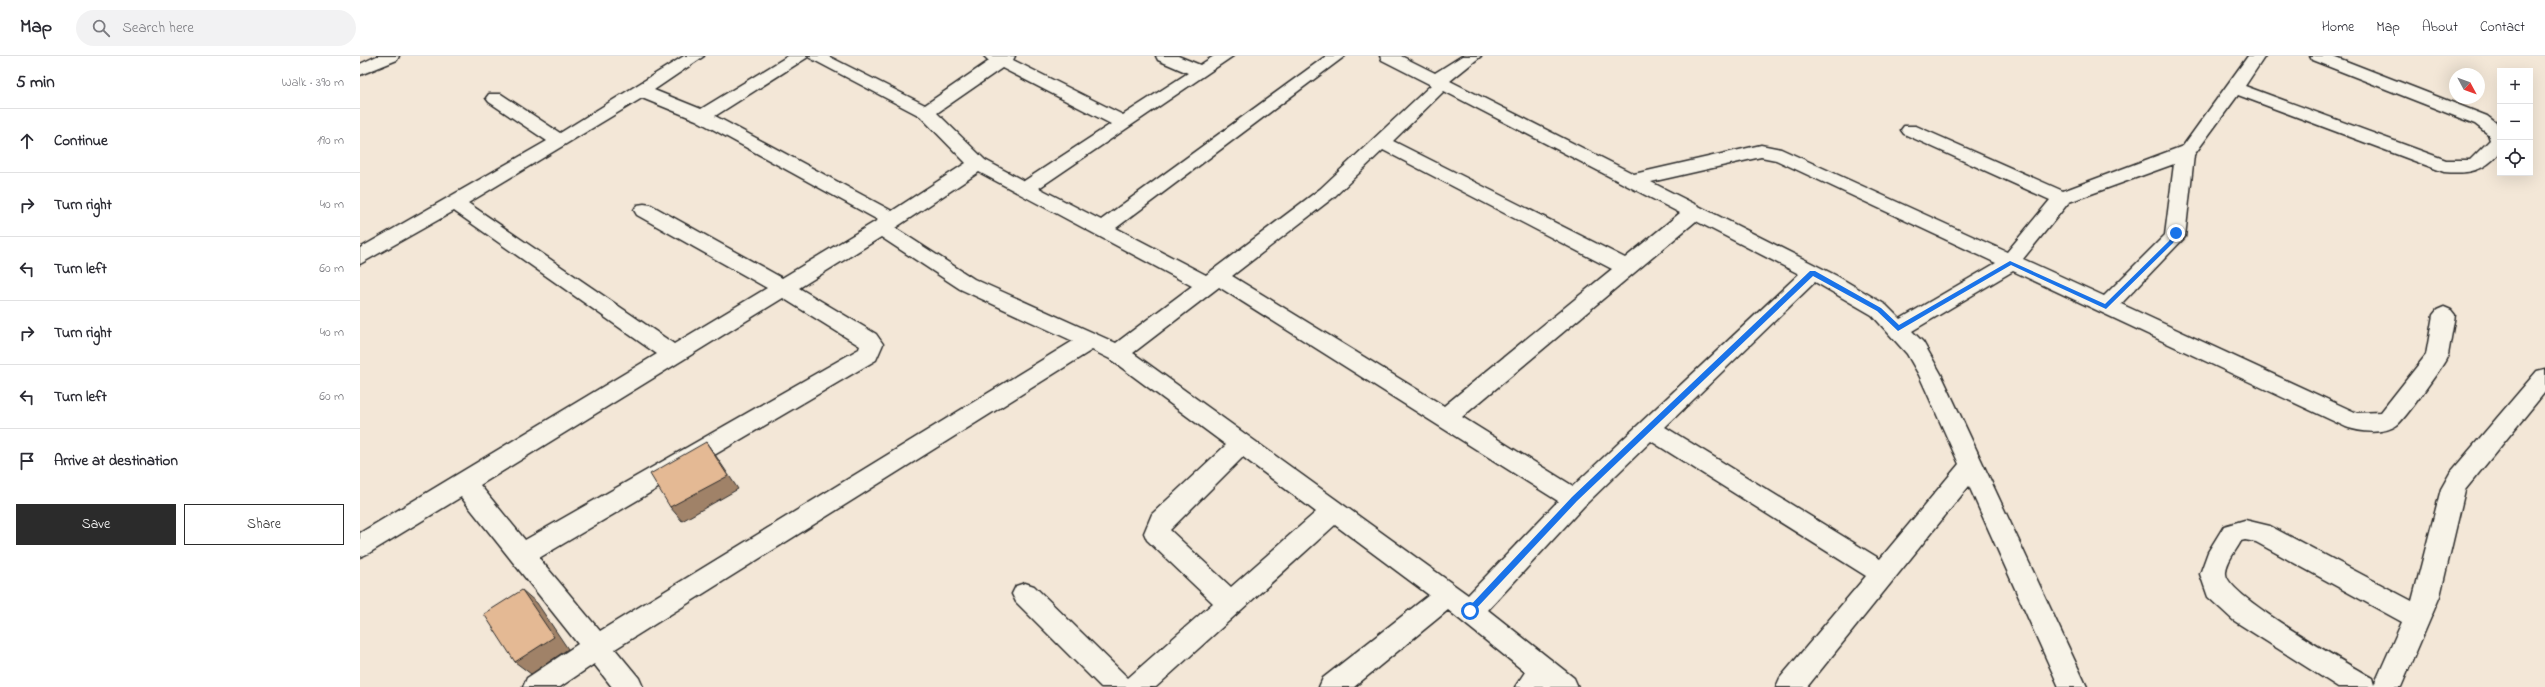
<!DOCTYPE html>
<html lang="en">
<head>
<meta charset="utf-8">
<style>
	body { margin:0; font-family:"Indie Flower",sans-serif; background:#f2f2f3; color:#2b2b33 }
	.controls { position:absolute; right:12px; top:12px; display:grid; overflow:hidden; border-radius:0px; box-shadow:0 4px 16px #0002 }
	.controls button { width:36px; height:36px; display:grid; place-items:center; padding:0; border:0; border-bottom:1px solid #e1e1e2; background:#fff; color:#2b2b33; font:20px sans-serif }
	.compass { position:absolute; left:2089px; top:12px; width:36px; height:36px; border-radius:50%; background:#fff; box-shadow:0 4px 16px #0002; rotate:131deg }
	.stop { position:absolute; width:12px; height:12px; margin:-9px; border:3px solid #1a73e8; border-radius:50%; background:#fff }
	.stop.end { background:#1a73e8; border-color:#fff; box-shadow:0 1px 4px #0008 }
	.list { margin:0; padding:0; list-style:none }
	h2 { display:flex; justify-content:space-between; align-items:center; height:52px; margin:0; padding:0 16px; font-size:17px }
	h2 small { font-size:13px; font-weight:400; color:#7c7c81 }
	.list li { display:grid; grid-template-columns:26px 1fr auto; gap:12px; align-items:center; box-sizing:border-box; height:64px; padding:0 16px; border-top:1px solid #e1e1e2 }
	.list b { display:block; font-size:15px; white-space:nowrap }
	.list em { font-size:13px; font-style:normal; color:#7c7c81 }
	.actions { display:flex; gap:8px; padding:12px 16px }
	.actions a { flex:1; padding:9px 0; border:1px solid #2b2b2b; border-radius:0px; text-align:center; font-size:14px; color:#2b2b2b }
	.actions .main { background:#2b2b2b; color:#fff }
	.icon { flex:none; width:22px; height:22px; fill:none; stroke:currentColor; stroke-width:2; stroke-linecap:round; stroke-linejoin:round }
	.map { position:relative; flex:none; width:2185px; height:631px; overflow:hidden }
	header { display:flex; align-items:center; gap:24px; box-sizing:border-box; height:56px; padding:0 20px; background:#fff; border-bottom:1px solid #e1e1e2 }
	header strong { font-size:19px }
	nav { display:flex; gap:22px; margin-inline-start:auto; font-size:14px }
	.search { width:280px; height:36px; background:#f2f2f3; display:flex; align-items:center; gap:10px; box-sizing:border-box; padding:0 14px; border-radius:22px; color:#7c7c81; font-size:15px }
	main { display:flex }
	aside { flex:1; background:#fff }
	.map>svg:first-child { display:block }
</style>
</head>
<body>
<header>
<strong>Map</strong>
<div class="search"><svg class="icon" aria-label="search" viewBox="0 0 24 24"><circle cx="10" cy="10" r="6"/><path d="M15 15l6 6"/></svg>Search here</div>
<nav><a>Home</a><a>Map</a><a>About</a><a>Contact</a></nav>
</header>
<main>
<aside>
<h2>5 min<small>Walk · 390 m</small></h2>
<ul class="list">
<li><svg class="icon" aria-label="ahead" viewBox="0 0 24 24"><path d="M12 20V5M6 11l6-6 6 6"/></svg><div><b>Continue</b></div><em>190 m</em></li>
<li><svg class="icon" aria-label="right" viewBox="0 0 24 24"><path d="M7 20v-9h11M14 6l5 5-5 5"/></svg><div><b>Turn right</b></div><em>40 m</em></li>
<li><svg class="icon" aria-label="left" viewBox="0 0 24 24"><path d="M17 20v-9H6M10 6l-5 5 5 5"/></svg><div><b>Turn left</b></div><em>60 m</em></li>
<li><svg class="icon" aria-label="right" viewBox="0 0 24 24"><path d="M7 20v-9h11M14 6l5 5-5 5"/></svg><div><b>Turn right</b></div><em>40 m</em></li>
<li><svg class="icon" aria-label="left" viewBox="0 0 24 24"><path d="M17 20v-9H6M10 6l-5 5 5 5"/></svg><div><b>Turn left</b></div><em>60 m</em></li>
<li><svg class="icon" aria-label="arrive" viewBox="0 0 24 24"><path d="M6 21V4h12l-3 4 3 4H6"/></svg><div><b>Arrive at destination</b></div></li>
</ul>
<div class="actions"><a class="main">Save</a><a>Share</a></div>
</aside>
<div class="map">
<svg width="2185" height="631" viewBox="0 0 2185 631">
	<rect width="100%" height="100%" fill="#f3e7d7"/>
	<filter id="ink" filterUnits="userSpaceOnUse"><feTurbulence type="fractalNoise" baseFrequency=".025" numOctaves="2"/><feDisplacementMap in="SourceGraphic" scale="8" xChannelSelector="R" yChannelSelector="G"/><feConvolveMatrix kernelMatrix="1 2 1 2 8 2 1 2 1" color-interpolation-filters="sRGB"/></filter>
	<g filter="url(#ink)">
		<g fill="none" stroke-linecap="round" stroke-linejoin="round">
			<g stroke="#2b2b2b" stroke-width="3">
				<g id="minor">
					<polygon points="17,0 39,0 37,4 0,19 0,8"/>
					<path d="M324,0H344L294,34L341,53L428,0H468L565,49L629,5L624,0H655L653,4L763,59L828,17L798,4L796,0H818L840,9L854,0H873L679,132L741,164L966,0H985L756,172L846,219L960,133L1071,29L1022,4L1020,0H1041L1075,17L1102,0H1121L1090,25L1274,118L1401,89L1421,93L1647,196L1690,144L1544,78L1541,74L1544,70H1556L1703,135L1823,90L1888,0H1905L1885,30L2086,104H2110L2130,84L2128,78L2115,68L1952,4L1950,0H1973L2127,60L2140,70V96C2124,116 2108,118 2084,116L1878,39L1834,99L1825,181L1761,248L1997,357L2021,356L2066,299L2073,259L2077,254L2084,251L2091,254L2095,259L2088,299L2085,305C2079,315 2045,363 2037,369C2023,379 2000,376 1986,371L1653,215L1552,275L1563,286L1581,318L1727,631H1699L1609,430L1447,631H1416L1420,622L1506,520L1291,385L1224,450L1128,554L1214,622L1218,631H1155L1165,616L1088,554L994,631H959L963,622L1069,539L975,469L796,631H741L656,546L652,538L656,530L665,527L674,530L768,622L853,547L787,484L784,477L792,458L866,389L750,303L732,294L255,593L279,622L283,631H252L234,608L200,631H163L167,622L218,588L101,441L9,497L0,501V477L297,298L94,155L0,208V192L187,85L129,46L126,42L129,38H141L200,77ZM448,1L560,60L606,107L532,155L355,60ZM642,12L751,68L664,125L625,104L577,57ZM1084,35L1320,157L1265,202L1033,85ZM282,42L336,64L518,164L422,222L291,149L284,148L277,149L274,154L277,159L407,232L314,288L108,147ZM1023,94L1252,213L1084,350L872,220L974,141ZM1401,101L1416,104L1636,207L1540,263L1526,249L1477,220L1291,126ZM1814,108L1805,179L1744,240L1663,203L1709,146ZM619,116L832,230L756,287L614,223L535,172ZM1336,165L1439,218L1213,430L1102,361ZM521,181L600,233L713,285L240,575L179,502L516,304L523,288L516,278L439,232ZM1455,226L1512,259L1547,298L1559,319L1599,408L1520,503L1305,371ZM859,231L1198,445L1108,539L773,297ZM423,242L500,290L499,293L165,484L120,429ZM883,401L956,456L871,531L810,474Z"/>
					<path d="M2185,313V336L2105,434L2080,540L2041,631H1978L1873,564L1848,541L1840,518L1848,496L1864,470L1885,464L1910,470L2052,545L2081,433L2090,417L2177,315ZM1885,484L1896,486L2042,566L2014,629L2012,622C1988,608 1867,540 1866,518C1865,507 1876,495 1881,485Z"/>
				</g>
			</g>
			<use href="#minor" fill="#f7f3e8" fill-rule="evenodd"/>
		</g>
		<g fill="#a08268" stroke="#2b2b2b">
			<polygon points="346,386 356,400 378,433 322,465 310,451"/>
			<polygon points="162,534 177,547 208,593 171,618 155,606"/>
		</g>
		<g fill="#e4b994" stroke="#2b2b2b">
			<polygon points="346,386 368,420 310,451 290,418"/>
			<polygon points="162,534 194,581 155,606 124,558"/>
		</g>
	</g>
	<polygon fill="#1a73e8" points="1814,175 1819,177 1813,187 1746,253 1651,209 1538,275 1517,255 1453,220 1217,445 1112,557 1107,557 1107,553 1212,441 1450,215 1455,215 1521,252 1539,269 1650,205 1745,248 1809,185"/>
</svg>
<div class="controls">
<button>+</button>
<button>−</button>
<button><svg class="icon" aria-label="locate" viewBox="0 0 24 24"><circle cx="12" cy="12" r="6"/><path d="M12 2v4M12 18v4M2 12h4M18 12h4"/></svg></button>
</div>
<svg class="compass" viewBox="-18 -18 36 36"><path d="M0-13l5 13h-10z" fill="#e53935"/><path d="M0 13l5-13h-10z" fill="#7c7c81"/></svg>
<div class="stop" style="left:1110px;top:555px"></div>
<div class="stop end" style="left:1816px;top:177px"></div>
</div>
</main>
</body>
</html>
